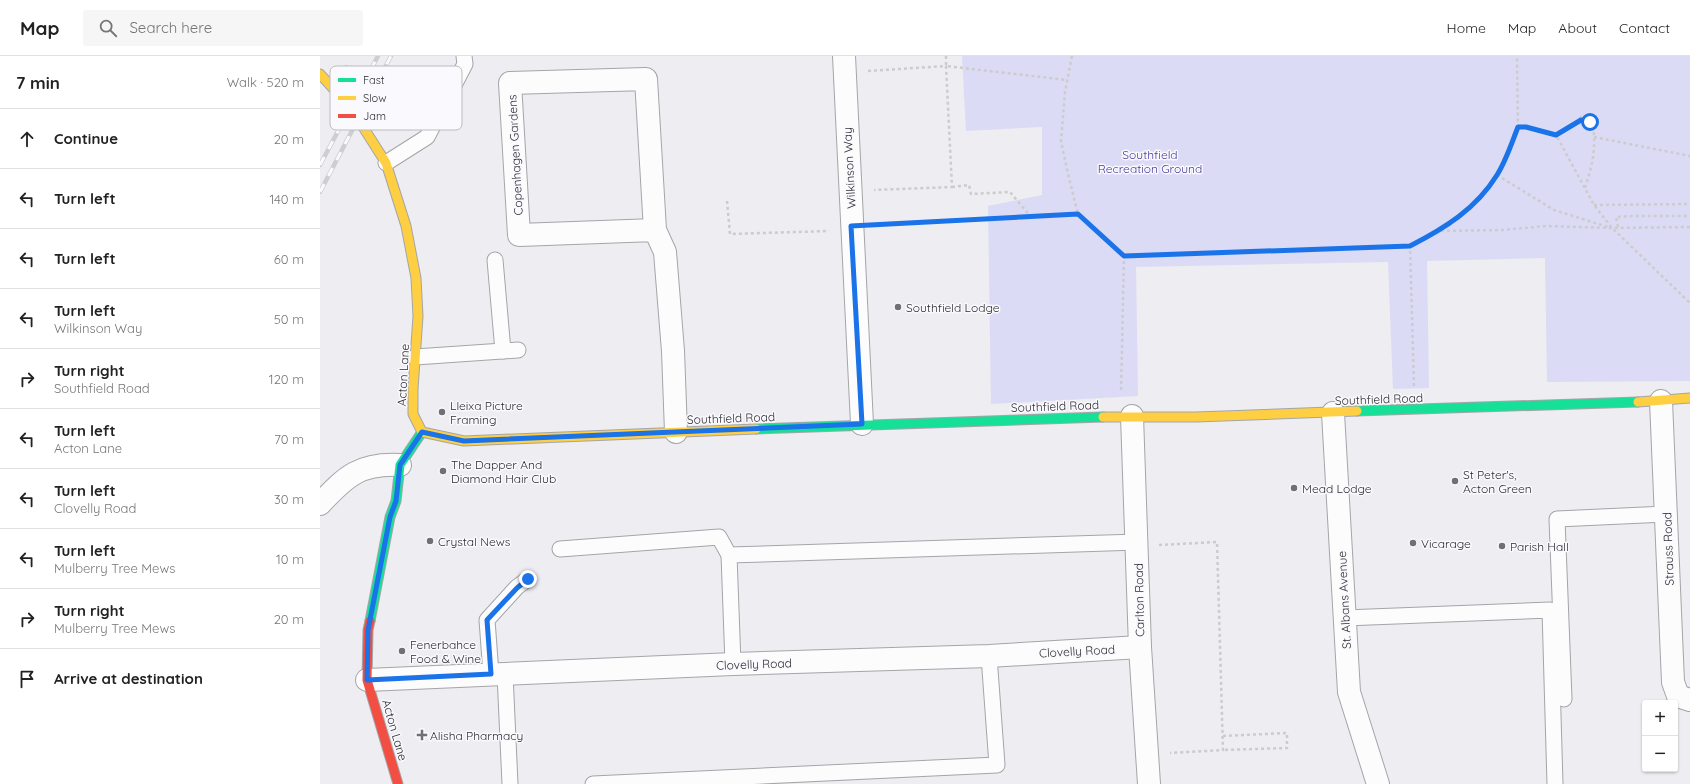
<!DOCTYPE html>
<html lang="en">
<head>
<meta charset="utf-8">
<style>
	body { margin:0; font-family:Quicksand,sans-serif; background:#f6f6f6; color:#222 }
	.controls { position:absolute; right:12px; bottom:12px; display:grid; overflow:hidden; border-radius:4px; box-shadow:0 1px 3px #0004 }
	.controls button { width:36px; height:36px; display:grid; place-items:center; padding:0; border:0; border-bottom:1px solid #e0e0e0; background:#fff; color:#222; font:20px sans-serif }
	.stop { position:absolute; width:12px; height:12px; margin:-9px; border:3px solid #1a73e8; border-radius:50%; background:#fff }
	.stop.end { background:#1a73e8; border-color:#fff; box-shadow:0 1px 4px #0008 }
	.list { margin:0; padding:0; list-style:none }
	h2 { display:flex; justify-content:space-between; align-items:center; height:52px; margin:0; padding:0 16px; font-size:17px }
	h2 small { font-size:13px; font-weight:400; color:#767676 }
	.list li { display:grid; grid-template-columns:26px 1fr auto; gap:12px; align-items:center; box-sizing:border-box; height:60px; padding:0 16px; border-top:1px solid #e0e0e0 }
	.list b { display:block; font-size:15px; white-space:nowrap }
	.list p { margin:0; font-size:13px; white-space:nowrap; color:#767676 }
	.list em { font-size:13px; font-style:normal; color:#767676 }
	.icon { flex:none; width:22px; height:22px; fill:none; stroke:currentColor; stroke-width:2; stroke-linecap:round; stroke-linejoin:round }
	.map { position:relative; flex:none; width:1370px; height:728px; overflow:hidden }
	header { display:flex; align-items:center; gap:24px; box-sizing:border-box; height:56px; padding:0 20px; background:#fff; border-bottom:1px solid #e0e0e0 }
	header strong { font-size:19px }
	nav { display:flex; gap:22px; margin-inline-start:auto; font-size:14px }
	.search { width:280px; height:36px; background:#f6f6f6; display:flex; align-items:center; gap:10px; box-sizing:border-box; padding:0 14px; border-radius:4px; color:#767676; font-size:15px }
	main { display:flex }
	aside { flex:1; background:#fff }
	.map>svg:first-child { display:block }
</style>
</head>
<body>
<header>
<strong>Map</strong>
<div class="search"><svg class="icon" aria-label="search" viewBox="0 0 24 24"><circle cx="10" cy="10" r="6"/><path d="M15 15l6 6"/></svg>Search here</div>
<nav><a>Home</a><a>Map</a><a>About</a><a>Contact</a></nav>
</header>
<main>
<aside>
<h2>7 min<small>Walk · 520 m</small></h2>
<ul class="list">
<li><svg class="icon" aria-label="ahead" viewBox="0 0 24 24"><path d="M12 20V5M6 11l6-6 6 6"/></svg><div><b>Continue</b></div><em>20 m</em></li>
<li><svg class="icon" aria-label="left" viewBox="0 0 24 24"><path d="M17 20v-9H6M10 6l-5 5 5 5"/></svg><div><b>Turn left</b></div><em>140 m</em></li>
<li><svg class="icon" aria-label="left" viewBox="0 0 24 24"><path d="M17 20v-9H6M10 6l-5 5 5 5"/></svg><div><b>Turn left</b></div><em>60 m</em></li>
<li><svg class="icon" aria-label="left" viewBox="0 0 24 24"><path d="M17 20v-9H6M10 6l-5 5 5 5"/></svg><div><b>Turn left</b><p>Wilkinson Way</p></div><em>50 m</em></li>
<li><svg class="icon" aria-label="right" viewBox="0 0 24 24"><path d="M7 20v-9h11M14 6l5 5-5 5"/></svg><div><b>Turn right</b><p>Southfield Road</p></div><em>120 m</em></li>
<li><svg class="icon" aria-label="left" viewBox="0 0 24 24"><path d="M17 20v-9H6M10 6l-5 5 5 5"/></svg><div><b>Turn left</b><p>Acton Lane</p></div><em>70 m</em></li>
<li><svg class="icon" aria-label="left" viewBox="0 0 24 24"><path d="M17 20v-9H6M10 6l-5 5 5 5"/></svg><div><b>Turn left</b><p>Clovelly Road</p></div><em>30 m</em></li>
<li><svg class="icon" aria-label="left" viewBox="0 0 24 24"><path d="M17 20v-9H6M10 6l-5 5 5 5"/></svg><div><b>Turn left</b><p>Mulberry Tree Mews</p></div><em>10 m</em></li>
<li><svg class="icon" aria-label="right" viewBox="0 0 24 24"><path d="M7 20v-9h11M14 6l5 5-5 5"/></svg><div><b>Turn right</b><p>Mulberry Tree Mews</p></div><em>20 m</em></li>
<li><svg class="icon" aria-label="arrive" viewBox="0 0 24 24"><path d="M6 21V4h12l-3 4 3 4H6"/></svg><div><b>Arrive at destination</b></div></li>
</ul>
</aside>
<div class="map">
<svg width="1370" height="728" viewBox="0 0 1370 728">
	<rect width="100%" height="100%" fill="#ededf2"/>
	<polygon fill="#dbdbf5" points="642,0 1370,0 1370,325 1227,326 1225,202 1107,205 1109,332 1073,333 1068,206 816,211 818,340 671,348 668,150 722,139 722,71 646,75"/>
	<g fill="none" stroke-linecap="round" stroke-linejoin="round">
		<g stroke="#a5a5a9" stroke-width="17">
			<g id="lane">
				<polyline points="66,107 107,81 145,8 144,0"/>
				<polyline points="175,204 183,295"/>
				<polyline points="95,301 198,294"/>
				<polyline points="240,493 399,481 409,499 818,486"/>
				<polyline points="409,499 413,608"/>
				<polyline points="1024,562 1230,554 1235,728"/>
				<polyline points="171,618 167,564 197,531 208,523"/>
				<polyline points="185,618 190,728"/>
				<polyline points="1244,643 1237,463 1346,458"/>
				<polyline points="273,728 677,709 669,600"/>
			</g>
		</g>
		<g stroke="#a5a5a9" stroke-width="24">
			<g id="street">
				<polyline points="524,0 542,368"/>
				<polyline points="335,174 199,179 190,27 326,23 335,174 345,196 353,295 356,376"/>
				<polyline points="1341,345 1353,626 1358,640 1370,644"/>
				<polyline points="1013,357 1029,636 1058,728"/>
				<polyline points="812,360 820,591 829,728"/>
				<path d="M0,448C26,420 40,407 80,409"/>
				<polyline points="47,624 413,608 669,600 820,591"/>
			</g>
		</g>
		<g stroke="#a5a5a9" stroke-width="11">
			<g id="fast">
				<polyline points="1037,355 1318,346"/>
				<polyline points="436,373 783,361"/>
				<polyline points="50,565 70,461 76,445 80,409 102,376"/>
			</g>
		</g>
		<g stroke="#a5a5a9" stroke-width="11">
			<g id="slow">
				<polyline points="0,18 31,52 66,107 86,170 96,222 98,260 93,333 93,358 102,376"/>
				<polyline points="1318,346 1370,342"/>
				<polyline points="783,361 876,361 1037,355"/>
				<polyline points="102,376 144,385 436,373"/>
			</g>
		</g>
		<g stroke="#a5a5a9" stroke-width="11">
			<polyline id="jam" points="50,565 48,574 47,624 78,728"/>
		</g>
		<g stroke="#cccccd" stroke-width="2.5" stroke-dasharray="3 3" stroke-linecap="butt">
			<polyline points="626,0 626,10 747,24"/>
			<polyline points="752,0 745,36 741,85 748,118 758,158 804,200 801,336"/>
			<polyline points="25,10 32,11 68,51 66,63"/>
			<polyline points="548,15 626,10 632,131 554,134"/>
			<polyline points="1261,64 1270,66"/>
			<polyline points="1198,71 1206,71 1236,79 1274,149 1292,172 1370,247"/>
			<polyline points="1236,79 1261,64 1260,58"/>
			<polyline points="1274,81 1370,100"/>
			<polyline points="1177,119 1234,154 1288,171"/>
			<polyline points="632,131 649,129 651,138 690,136 711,161"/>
			<path d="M1265,132C1271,113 1275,99 1274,79C1274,72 1270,65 1270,58"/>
			<polyline points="407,145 410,178 509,175"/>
			<polyline points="1274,149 1370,148"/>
			<polyline points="555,168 758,158"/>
			<polyline points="1298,171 1296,161 1312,160 1370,160"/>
			<polyline points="1121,175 1183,174 1226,170 1292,172 1370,171"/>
			<polyline points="804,200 1090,190"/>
			<polyline points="1094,330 1090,190 1120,175 1151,152 1177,119 1198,71 1197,0"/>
			<polyline points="839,489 897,486 903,694 850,697"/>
			<polyline points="903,680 967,677 967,692 903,694"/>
		</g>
		<use href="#lane" stroke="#fcfcfd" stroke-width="15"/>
		<use href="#street" stroke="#fcfcfd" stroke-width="22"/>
		<use href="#fast" stroke="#16e098" stroke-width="9"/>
		<use href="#slow" stroke="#ffcf43" stroke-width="9"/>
		<use href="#jam" stroke="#f24e42" stroke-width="9"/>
		<g stroke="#cececf" stroke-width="4.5">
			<g id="rail">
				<polyline points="0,109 58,0"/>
				<polyline points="0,136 71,0"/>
			</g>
		</g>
		<use href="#rail" stroke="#f9f9fe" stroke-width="3" stroke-dasharray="9" stroke-linecap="butt"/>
	</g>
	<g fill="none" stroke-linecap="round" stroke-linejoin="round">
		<path stroke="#1a73e8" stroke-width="5" d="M208,523L197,532L167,564L171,618L47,624L48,574L70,461L76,445L80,409L102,376L144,385L542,368L531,170L758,158L804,200L1090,190C1125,172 1156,153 1177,119C1186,105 1192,86 1198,71H1206L1236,79L1261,64L1270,66"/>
	</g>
	<g fill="#707073" stroke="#f9f9fe" stroke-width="1.5">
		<circle cx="578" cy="251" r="4"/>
		<circle cx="122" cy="356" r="4"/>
		<circle cx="123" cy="415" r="4"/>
		<circle cx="1135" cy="425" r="4"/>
		<circle cx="974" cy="432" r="4"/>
		<circle cx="110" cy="485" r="4"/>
		<circle cx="1093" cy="487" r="4"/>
		<circle cx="1182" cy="490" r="4"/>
		<circle cx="82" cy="595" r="4"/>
		<path d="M100 673h4v4h4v4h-4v4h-4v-4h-4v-4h4z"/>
	</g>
	<g text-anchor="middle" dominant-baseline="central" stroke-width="3" stroke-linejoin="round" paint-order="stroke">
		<g font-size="12" fill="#493b9c" stroke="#f9f9fe">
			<text x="830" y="98">Southfield<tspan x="830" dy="14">Recreation Ground</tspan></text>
		</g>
		<g font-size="12" fill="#2c2c2f" stroke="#f9f9fe">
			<text transform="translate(195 99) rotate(-93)">Copenhagen Gardens</text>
			<text transform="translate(529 112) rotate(-93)">Wilkinson Way</text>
			<text transform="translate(83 319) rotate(-87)">Acton Lane</text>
			<text transform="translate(1059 343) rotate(-2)">Southfield Road</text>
			<text transform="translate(735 350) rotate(-2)">Southfield Road</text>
			<text transform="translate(411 362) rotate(-2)">Southfield Road</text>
			<text transform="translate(1348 493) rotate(-92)">Strauss Road</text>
			<text transform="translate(819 544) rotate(-91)">Carlton Road</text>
			<text transform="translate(1024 544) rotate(-93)">St. Albans Avenue</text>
			<text transform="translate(757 595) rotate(-3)">Clovelly Road</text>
			<text transform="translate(434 608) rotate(-2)">Clovelly Road</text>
			<text transform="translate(75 674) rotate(74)">Acton Lane</text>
		</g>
		<g font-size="12" fill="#2c2c2f" stroke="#f9f9fe" text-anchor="start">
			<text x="586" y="251">Southfield Lodge</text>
			<text x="130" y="349">Lleixa Picture<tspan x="130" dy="14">Framing</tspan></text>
			<text x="131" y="408">The Dapper And<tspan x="131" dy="14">Diamond Hair Club</tspan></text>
			<text x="1143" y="418">St Peter's,<tspan x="1143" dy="14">Acton Green</tspan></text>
			<text x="982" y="432">Mead Lodge</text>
			<text x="118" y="485">Crystal News</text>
			<text x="1101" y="487">Vicarage</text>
			<text x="1190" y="490">Parish Hall</text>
			<text x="90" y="588">Fenerbahce<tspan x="90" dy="14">Food &amp; Wine</tspan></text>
			<text x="110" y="679">Alisha Pharmacy</text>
		</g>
	</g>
	<rect x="10" y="10" width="132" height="64" rx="6" fill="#f9f9fe" stroke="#bcbcc0" stroke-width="1"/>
	<rect x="18" y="22" width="18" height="4" fill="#16e098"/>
	<rect x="18" y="40" width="18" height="4" fill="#ffcf43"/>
	<rect x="18" y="58" width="18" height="4" fill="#f24e42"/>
	<g font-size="11" fill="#2c2c2f">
		<text x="43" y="28">Fast</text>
		<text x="43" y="46">Slow</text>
		<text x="43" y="64">Jam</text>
	</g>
</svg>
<div class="controls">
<button>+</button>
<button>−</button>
</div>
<div class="stop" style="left:1270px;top:66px"></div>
<div class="stop end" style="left:208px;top:523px"></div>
</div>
</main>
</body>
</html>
